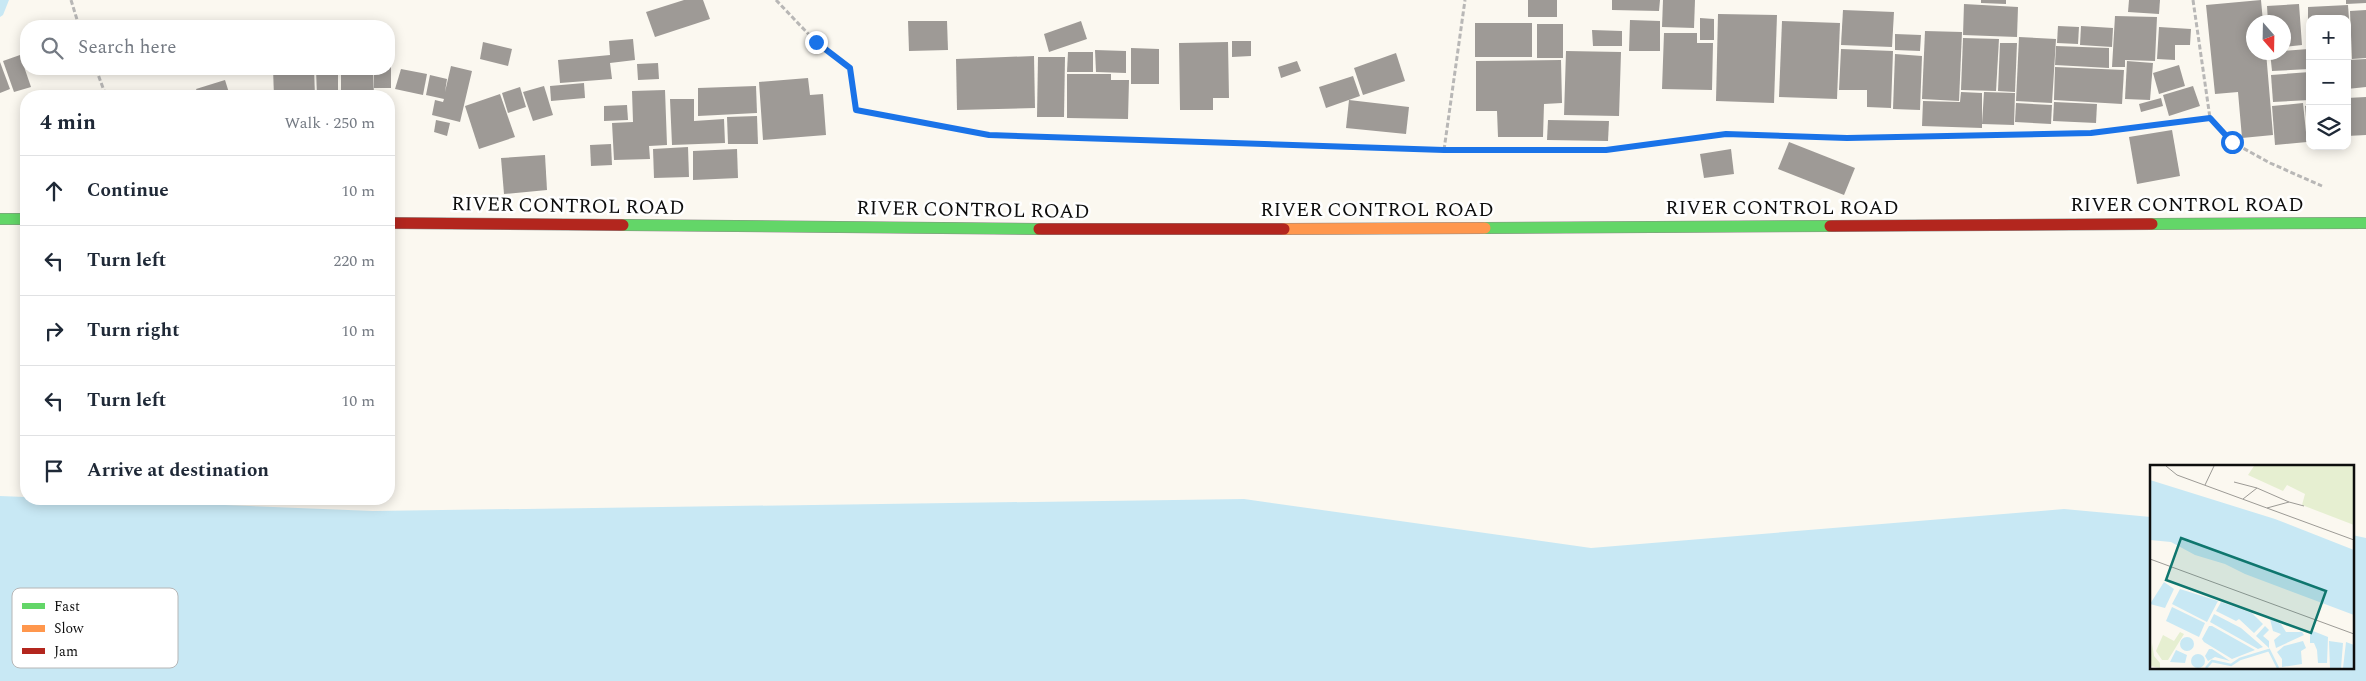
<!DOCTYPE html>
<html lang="en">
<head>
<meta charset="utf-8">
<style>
	body { margin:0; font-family:Spectral,serif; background:#f2f2f3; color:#1f2937 }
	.controls { position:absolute; right:15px; top:15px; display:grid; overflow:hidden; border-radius:10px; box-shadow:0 2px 12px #0003 }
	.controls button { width:45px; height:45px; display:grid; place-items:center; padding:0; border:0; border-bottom:1px solid #e0e1e3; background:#fff; color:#1f2937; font:25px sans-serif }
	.compass { position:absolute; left:2246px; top:15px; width:45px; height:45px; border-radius:50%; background:#fff; box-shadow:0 2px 12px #0003; rotate:160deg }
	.stop { position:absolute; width:15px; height:15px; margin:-11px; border:4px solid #1a73e8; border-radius:50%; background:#fff }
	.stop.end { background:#1a73e8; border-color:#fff; box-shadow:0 1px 5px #0008 }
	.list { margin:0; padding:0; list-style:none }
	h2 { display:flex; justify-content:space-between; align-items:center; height:65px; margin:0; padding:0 20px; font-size:21px }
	h2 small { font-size:16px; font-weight:400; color:#747a83 }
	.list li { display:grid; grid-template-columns:32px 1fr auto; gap:15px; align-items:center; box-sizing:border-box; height:70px; padding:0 20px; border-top:1px solid #e0e1e3 }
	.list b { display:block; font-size:19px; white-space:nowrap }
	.list em { font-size:16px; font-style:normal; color:#747a83 }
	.icon { flex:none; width:28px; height:28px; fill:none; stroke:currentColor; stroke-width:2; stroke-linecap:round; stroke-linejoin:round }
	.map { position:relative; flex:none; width:2366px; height:681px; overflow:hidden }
	.search { position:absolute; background:#fff; box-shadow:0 2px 12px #0003; left:20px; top:20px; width:375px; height:55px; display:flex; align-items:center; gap:12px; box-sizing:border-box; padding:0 18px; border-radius:20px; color:#747a83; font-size:19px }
	.panel { position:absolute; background:#fff; box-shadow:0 2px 12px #0003; left:20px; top:90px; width:375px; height:415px; border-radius:20px }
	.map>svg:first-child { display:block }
</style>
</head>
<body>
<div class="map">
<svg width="2366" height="681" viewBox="0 0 2366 681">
	<rect width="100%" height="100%" fill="#fbf8f0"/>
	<g fill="#c8e8f4">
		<polygon points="0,0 9,0 3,15 0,17"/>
		<polygon points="0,496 373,511 1244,499 1591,548 2064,509 2151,517 2151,667 2352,667 2352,535 2366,538 2366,681 0,681"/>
	</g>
	<g fill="#9e9a96">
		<polygon points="684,0 703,0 710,19 655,37 646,12"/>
		<rect x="1528" y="0" width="29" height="17"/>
		<polygon points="1612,0 1660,0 1659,11 1612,10"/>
		<polygon points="1663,0 1695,0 1694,28 1662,27"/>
		<polygon points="1981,0 2006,0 2006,4 1981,3"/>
		<polygon points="2129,0 2160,0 2159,14 2128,12"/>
		<polygon points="2261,0 2263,22 2254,22 2254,52 2266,52 2273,135 2242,138 2238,92 2215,94 2206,5"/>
		<polygon points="2346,0 2366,0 2366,3 2346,4"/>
		<polygon points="1964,4 2018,7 2017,37 1963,35"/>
		<polygon points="2299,4 2302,45 2284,47 2284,22 2268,22 2267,6"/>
		<polygon points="2348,5 2349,19 2308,19 2308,7"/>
		<polygon points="1843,10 1894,12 1892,47 1841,45"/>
		<polygon points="2366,10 2366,58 2352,59 2350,11"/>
		<polygon points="1718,14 1777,15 1774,103 1716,101"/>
		<polygon points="2115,16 2157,17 2155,61 2125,60 2125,67 2112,67"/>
		<polygon points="1700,18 1714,19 1714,40 1700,40"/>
		<polygon points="1630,20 1660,21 1660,51 1629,51"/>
		<polygon points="908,21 947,21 948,50 909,51"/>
		<polygon points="1081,21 1087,39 1049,52 1044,34"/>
		<polygon points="1782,21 1840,23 1837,99 1779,97"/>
		<polygon points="2347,22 2351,58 2347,58"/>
		<rect x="1475" y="23" width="57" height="34"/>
		<rect x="1537" y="24" width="26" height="34"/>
		<polygon points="2058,26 2079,27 2078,44 2057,43"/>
		<polygon points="2081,26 2113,28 2112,47 2080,45"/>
		<polygon points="2159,27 2191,29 2190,45 2175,45 2175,60 2157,59"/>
		<polygon points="1592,30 1622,31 1622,46 1593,46"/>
		<polygon points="1925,31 1962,32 1959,101 1922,99"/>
		<polygon points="1664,33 1697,33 1697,43 1713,43 1712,90 1662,89"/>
		<polygon points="1895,34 1921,35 1920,51 1895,50"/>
		<polygon points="2019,37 2056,39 2052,103 2016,101"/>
		<polygon points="1963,38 1999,39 1996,91 1961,90"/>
		<polygon points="633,39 635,60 610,63 612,79 560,83 558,60 610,55 609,41"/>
		<polygon points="1232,41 1251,41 1251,56 1232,57"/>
		<polygon points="483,42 512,49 508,66 480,59"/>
		<polygon points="1228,42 1229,98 1213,98 1213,110 1180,110 1179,43"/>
		<polygon points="2000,43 2017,43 2015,92 1998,91"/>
		<polygon points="2056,46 2109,48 2109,68 2055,65"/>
		<polygon points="1131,48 1159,49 1159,84 1131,84"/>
		<polygon points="1841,49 1893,51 1891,108 1867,107 1867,90 1839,90"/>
		<polygon points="2308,49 2309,69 2272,71 2270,52"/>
		<polygon points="1095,50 1126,51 1126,73 1096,72"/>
		<polygon points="1566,51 1621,52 1619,116 1564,115"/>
		<polygon points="1068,52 1093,52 1093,72 1067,72"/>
		<polygon points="1396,53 1405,81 1363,95 1354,68"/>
		<polygon points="1895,54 1922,56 1920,110 1893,109"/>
		<polygon points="20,55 31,87 14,92 3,61"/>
		<polygon points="389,55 391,55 391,88 374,88 374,69 389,69"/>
		<polygon points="1034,56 1035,108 957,110 956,59"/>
		<polygon points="1038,57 1065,57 1064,117 1037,117"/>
		<polygon points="2366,59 2366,87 2347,89 2347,60"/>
		<polygon points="1561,60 1562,103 1544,104 1543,137 1498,137 1497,111 1476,111 1476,61"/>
		<polygon points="1297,61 1301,71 1281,78 1278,67"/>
		<polygon points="2127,61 2153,63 2150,100 2125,99"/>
		<polygon points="0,62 10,89 0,93"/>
		<polygon points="658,63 659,79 638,80 637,64"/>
		<polygon points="2179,65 2185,86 2159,94 2153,73"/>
		<polygon points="451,66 472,71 460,122 432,115 435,100 443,102 444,99 426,95 430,75 447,79 445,92"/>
		<polygon points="2055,67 2124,70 2122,104 2054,100"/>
		<polygon points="273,69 314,69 315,96 274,96"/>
		<polygon points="316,69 338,69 338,96 317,96"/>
		<polygon points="341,69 373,69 374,96 341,96"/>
		<polygon points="401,69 427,74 423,95 395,89"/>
		<polygon points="2310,72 2310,100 2273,102 2271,75"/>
		<polygon points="1067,74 1111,74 1111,80 1129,80 1128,119 1067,118"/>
		<polygon points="1353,76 1360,96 1326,108 1319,87"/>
		<polygon points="808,78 810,95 823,94 826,135 763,140 759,82"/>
		<polygon points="225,80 230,96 199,96 196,89"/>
		<polygon points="584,83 585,98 551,101 550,86"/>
		<polygon points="544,86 553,115 533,121 523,92"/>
		<polygon points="756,86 757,113 698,116 698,88"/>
		<polygon points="2193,86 2200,106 2169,116 2163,95"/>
		<polygon points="520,87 526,107 508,113 502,93"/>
		<polygon points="665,90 667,145 649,146 650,159 614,160 612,123 633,122 632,91"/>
		<polygon points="1961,92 1982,93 1982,128 1922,126 1923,101 1960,102"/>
		<polygon points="1984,92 2015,93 2014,125 1982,124"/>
		<polygon points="500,94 515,137 479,149 465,106"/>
		<polygon points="2366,97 2366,135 2347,136 2347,98"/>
		<polygon points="2161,98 2163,106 2141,112 2139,104"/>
		<polygon points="670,99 694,99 694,121 724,119 725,143 672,145"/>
		<polygon points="1349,100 1409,107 1406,134 1346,128"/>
		<polygon points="2054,102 2097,104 2096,123 2053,121"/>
		<polygon points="2016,103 2052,105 2051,124 2015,122"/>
		<polygon points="2303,103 2307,142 2275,145 2272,106"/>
		<polygon points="627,105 628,120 604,121 604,106"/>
		<polygon points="2310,105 2310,140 2308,141 2305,106"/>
		<polygon points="757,116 758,144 728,144 727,117"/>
		<polygon points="436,120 450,123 447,136 434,132"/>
		<polygon points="1548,120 1609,121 1608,141 1547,140"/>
		<polygon points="2172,130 2180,176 2137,184 2129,137"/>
		<polygon points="1789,142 1855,168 1844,195 1778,169"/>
		<polygon points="611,144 612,165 591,166 590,145"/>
		<polygon points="688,147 689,177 654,178 653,149"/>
		<polygon points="737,149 738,178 693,180 693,151"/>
		<polygon points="1731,149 1734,174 1704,178 1700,154"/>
		<polygon points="545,155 547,190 504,194 501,158"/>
	</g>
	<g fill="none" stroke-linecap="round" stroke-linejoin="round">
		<g stroke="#8b8986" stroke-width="12">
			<g id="fast">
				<polyline points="0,219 26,219"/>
				<polyline points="2152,224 2366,223"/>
				<polyline points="623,225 1039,229"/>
				<polyline points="1485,228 1830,226"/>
			</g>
		</g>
		<g stroke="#8b8986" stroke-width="12">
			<polyline id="slow" points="1284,229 1485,228"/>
		</g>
		<g stroke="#8b8986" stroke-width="12">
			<g id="jam">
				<polyline points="389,223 623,225"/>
				<polyline points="1830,226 2152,224"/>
				<polyline points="1039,229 1284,229"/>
			</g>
		</g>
		<g stroke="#b8b7b6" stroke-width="3" stroke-dasharray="5 2.5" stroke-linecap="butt">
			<polyline points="71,0 79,26"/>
			<polyline points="776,0 816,42 850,68 856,109 989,135 1444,150 1606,150 1725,134 1847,138 2091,133 2210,118"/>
			<polyline points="2193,0 2210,118 2232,142 2270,163 2322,186"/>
			<polyline points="96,69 106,96"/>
			<polyline points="1444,150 1465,0"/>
		</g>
		<use href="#fast" stroke="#63d668" stroke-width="11"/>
		<use href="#slow" stroke="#ff974d" stroke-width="11"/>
		<use href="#jam" stroke="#b3261e" stroke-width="11"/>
	</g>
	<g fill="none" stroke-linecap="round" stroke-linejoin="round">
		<polyline stroke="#1a73e8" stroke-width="6" points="816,42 850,68 856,110 989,135 1444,150 1606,150 1726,134 1847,138 2091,133 2210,118 2232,142"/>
	</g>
	<g text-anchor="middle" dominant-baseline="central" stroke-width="5" stroke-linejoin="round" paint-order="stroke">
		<g font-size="20" fill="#0d0d0d" stroke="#fff">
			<text x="2187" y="205">RIVER CONTROL ROAD</text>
			<text transform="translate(568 206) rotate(1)">RIVER CONTROL ROAD</text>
			<text x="1782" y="208">RIVER CONTROL ROAD</text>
			<text transform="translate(973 210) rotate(1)">RIVER CONTROL ROAD</text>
			<text x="1377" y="210">RIVER CONTROL ROAD</text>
		</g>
	</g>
	<g transform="translate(2150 465)">
		<rect width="204" height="204" fill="#fbf8f0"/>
		<path d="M104,1H204V60L152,40L155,29L137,20L133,26L98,10ZM30,167L34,169L18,195H12L6,186L13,170L24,176ZM2,178L4,191L10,198V203L0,201Z" fill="#e6efd1"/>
		<path d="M0,15L125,54L204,85V150L95,109L75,99L45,90L21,77L0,75ZM14,117L24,124L15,143L0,139ZM30,124L68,136L57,157L22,139ZM71,137L102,148L113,159L104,168L89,154L86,156L66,146ZM22,142L55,158L49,172L16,156ZM64,149L91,163L113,182L108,184L60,157ZM120,154L131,159L136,167H152L154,170L126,183L124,175L131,169L123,166ZM59,161H62L105,185L82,194L54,177L52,174ZM115,161L119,165L113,171L119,176V183L106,171ZM163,166L178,172L177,198H168L167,185L164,178H160V168ZM30 179a7 7 0 1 1 14 0a7 7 0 1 1-14 0ZM153,176L156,183L151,186L152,199L132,202V194L127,187L134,181ZM179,176L193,178L191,203H180ZM196,177L204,180V203H193ZM59,184H62L80,196L65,192L58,196L55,191ZM26,185L37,190L35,198L20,197ZM41 196a7 7 0 1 1 14 0a7 7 0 1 1-14 0Z" fill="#c8e8f4"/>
		<path fill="none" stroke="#c8e8f4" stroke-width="2.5" d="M56,203L62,196L81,200L90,194L119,185L128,203"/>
		<path fill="none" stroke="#9c9a95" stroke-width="1" d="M16,1L27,10L204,75M84,17L107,23M55,20L64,1M93,34L107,23L139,37M117,43L139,37L154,41M0,94L204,169"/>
		<path fill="#0f766e" fill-opacity="0.15" stroke="#0f766e" stroke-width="2.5" d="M31,73L176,126L161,168L16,115Z"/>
		<rect width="204" height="204" fill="none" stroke="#0d0d0d" stroke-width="2.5"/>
	</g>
	<rect x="12" y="588" width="166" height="80" rx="8" fill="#fff" stroke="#b6b6b6" stroke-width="1"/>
	<rect x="22" y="603" width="23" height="6" fill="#63d668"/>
	<rect x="22" y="625" width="23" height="7" fill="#ff974d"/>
	<rect x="22" y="648" width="23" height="6" fill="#b3261e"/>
	<g font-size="14" fill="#0d0d0d">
		<text x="54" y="611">Fast</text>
		<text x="54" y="633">Slow</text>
		<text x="54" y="656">Jam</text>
	</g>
</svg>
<div class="controls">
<button>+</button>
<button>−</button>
<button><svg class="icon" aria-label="layers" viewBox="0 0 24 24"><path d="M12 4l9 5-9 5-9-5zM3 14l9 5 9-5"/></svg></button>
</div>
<svg class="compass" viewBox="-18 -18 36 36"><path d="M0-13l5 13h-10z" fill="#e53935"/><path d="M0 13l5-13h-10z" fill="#747a83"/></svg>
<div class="stop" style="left:2232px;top:142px"></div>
<div class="stop end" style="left:816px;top:42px"></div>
<div class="search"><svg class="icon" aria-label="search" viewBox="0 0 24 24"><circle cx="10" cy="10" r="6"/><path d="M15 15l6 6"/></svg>Search here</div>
<section class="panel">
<h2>4 min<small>Walk · 250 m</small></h2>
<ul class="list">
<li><svg class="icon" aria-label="ahead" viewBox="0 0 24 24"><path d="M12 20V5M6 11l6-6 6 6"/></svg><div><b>Continue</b></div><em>10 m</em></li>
<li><svg class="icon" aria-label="left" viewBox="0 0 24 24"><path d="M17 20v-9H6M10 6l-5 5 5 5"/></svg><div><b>Turn left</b></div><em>220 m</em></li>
<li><svg class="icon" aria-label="right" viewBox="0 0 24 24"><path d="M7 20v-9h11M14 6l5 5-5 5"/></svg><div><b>Turn right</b></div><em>10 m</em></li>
<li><svg class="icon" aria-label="left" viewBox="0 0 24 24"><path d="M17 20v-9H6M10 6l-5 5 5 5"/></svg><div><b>Turn left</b></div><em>10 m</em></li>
<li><svg class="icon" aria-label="arrive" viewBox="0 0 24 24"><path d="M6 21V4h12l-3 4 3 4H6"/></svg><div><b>Arrive at destination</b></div></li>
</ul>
</section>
</div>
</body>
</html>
